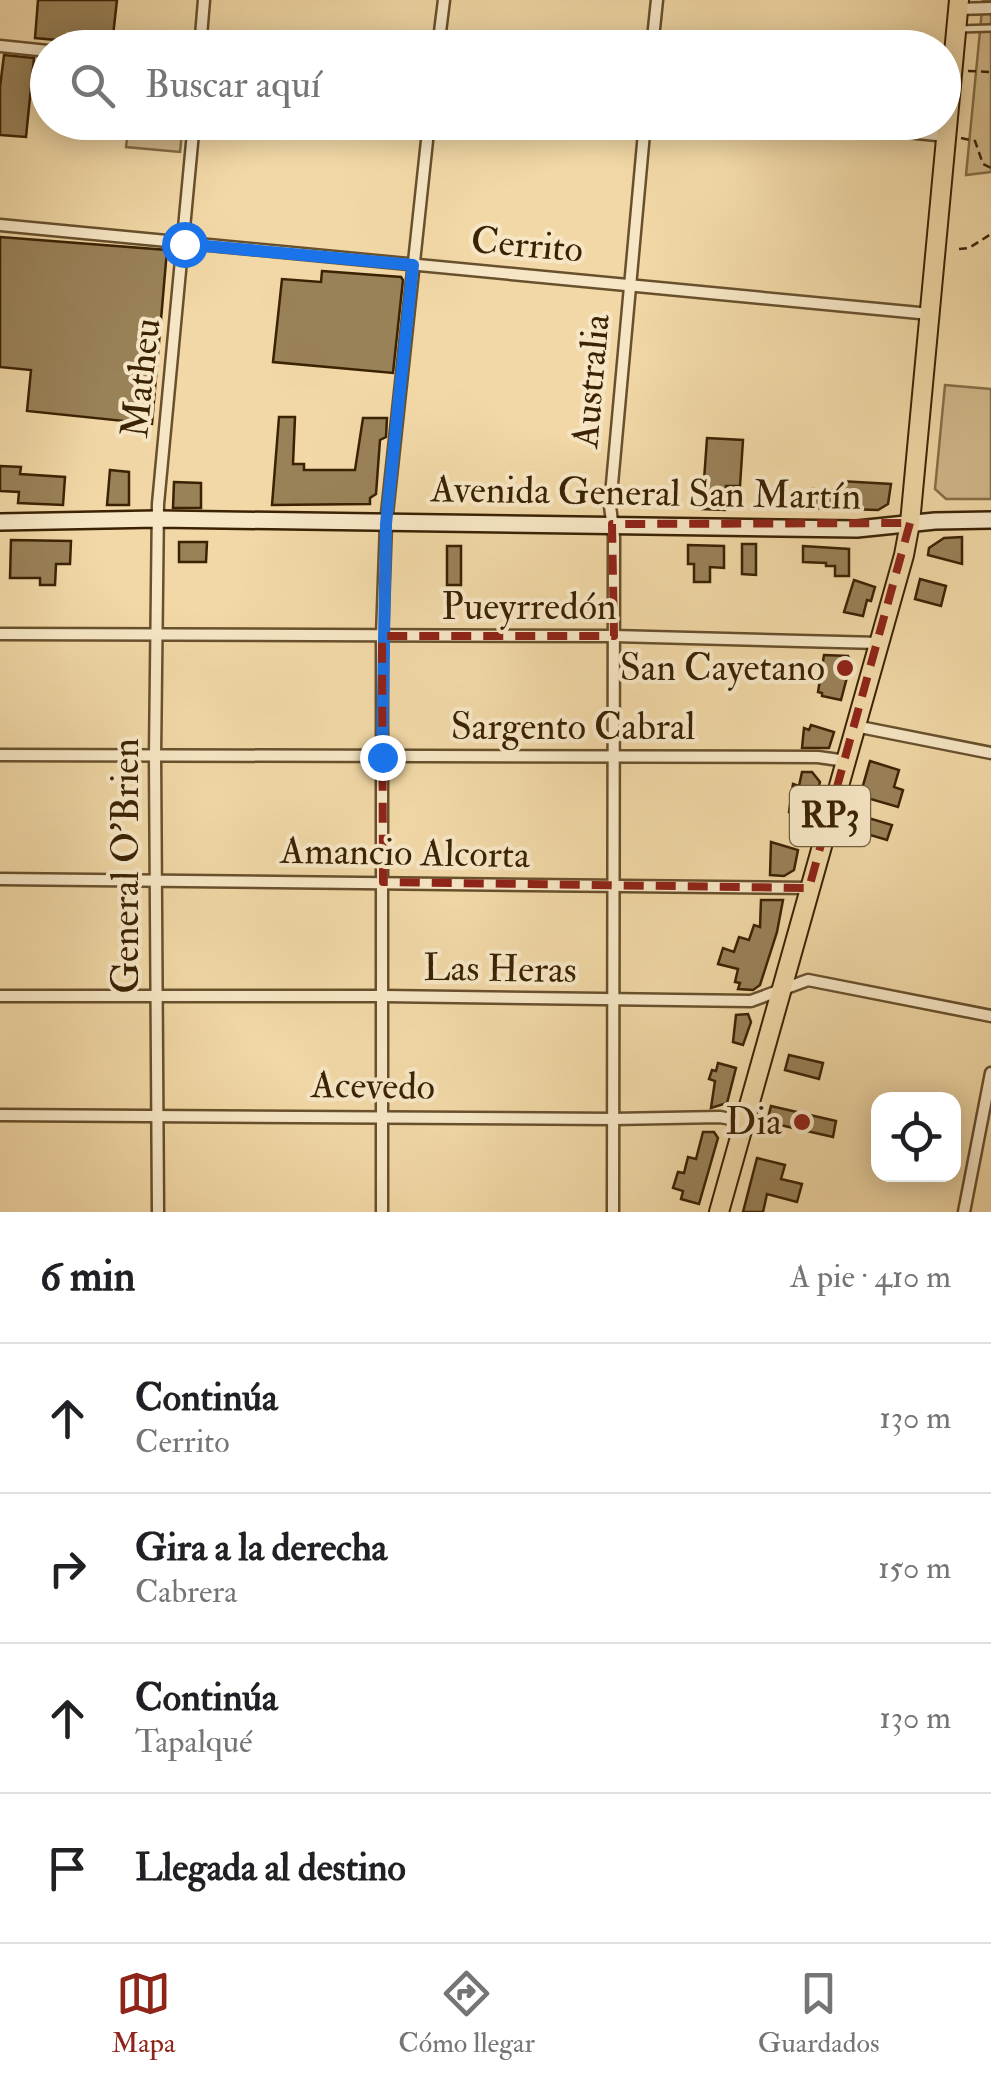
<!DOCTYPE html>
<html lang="es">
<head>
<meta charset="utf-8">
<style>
	body { margin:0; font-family:"IM FELL Double Pica",serif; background:#f2f2f2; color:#202124 }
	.controls { position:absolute; right:30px; bottom:30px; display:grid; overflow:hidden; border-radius:20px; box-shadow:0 5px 25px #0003 }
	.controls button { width:90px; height:90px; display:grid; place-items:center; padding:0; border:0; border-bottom:2px solid #e0e0e0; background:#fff; color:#202124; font:50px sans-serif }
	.stop { position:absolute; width:30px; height:30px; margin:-22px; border:8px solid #1a73e8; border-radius:50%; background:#fff }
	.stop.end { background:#1a73e8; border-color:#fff; box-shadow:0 2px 10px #0008 }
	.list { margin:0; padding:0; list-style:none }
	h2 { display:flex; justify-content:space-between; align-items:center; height:130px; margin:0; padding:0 40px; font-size:42px }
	h2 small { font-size:32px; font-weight:400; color:#757577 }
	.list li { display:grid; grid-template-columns:65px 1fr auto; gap:30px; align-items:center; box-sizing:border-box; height:150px; padding:0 40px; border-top:2px solid #e0e0e0 }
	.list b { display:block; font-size:38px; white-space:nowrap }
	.list p { margin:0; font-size:32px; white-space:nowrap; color:#757577 }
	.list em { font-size:32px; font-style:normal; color:#757577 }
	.icon { flex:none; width:55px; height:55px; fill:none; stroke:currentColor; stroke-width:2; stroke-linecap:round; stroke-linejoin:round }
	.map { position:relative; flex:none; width:991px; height:1212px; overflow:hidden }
	.search { position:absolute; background:#fff; box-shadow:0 5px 25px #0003; left:30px; right:30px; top:30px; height:110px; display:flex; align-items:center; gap:25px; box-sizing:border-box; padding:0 35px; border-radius:55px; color:#757577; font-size:38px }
	.sheet { height:730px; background:#fff }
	nav { display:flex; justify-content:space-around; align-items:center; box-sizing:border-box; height:140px; border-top:2px solid #e0e0e0; background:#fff; font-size:28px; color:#757577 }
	nav a { display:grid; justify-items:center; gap:5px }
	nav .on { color:#8f2418 }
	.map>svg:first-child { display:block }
</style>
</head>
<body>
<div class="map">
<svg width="991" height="1212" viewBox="0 0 991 1212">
	<rect width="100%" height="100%" fill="#f1d8a6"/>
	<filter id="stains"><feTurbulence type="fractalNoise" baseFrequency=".002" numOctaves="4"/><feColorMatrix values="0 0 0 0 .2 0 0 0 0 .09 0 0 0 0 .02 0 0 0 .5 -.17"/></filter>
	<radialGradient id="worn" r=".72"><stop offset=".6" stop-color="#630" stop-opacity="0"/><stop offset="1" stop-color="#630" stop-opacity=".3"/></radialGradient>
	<g fill="#d2b98a" stroke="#866e46" stroke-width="2.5">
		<polygon points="983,0 991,0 991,172 966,175"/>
		<polygon points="129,123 183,123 180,152 126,147"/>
		<polygon points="945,385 991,389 991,499 946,499 935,489"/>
	</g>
	<g fill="#998158" stroke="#3a2203" stroke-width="2.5">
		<polygon points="38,0 117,0 112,45 35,38"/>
		<polygon points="4,55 34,58 26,137 0,135 0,87"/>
		<polygon points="0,237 167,250 152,424 27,411 31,370 0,367"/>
		<polygon points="322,271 401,277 403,280 393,373 273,362 282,279 321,282"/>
		<polygon points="279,417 295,417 293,464 304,464 304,470 355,470 363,418 387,418 386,437 380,440 376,494 370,498 370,504 272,505"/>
		<polygon points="707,438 743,440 740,486 726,486 725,510 702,509"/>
		<polygon points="0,466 21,467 20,474 65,477 63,505 18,503 19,492 0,491"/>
		<polygon points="110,470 129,472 129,505 107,505"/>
		<polygon points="840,481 891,484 888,504 878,510 811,508 812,489 840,490"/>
		<polygon points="174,482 201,483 201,508 173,508"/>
		<polygon points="962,537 962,564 928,555 929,548 944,538"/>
		<polygon points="11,540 71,541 70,564 56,564 55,585 40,585 40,578 10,578"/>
		<polygon points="179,542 207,542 206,562 179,562"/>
		<polygon points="742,544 756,544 756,575 742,574"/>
		<polygon points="688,545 724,546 724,568 710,567 710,582 694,582 694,564 688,564"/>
		<rect x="447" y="546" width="14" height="39"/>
		<polygon points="803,546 849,549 849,576 835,576 835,566 826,566 826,563 803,562"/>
		<polygon points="920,579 946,586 941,606 915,599"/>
		<polygon points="854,580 875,587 871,601 867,600 863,616 844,612"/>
		<polygon points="824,655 848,656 851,662 841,700 822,696 822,693 818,692"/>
		<polygon points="811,725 834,732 829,748 802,748 804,728 809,730"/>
		<polygon points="870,761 899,770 894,787 903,790 898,807 860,796"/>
		<polygon points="802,772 812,772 820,782 809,818 789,812 793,784 799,786"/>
		<polygon points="855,814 892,825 887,840 867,834 865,841 849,837"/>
		<polygon points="771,842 798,850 794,870 784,876 770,875"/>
		<polygon points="761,900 783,900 777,932 760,985 753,990 738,989 740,983 735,982 738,969 718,964 723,948 734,952 739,937 749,940 754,925 760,927"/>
		<polygon points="748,1014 751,1022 743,1045 733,1042 736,1015"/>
		<polygon points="789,1055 823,1063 819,1079 785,1070"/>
		<polygon points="718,1063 736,1068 727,1103 711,1108 715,1081 709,1079 712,1070 716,1071"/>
		<polygon points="771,1106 836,1121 833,1137 767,1122"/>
		<polygon points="703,1132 714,1132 718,1138 699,1204 681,1199 683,1191 673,1188 678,1172 684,1173 688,1157 696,1159"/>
		<polygon points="757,1158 785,1165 781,1179 802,1184 797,1202 767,1194 763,1212 743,1212"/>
	</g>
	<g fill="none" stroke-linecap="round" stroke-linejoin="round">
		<g stroke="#68502c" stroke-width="10">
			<polyline id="service" points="959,29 991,28"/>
		</g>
		<g stroke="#68502c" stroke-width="15">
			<g id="minor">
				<polyline points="958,9 991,8"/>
				<polyline points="0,46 48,51"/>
				<polyline points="200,48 204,0"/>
				<polyline points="438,48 444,0"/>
				<polyline points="652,48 657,0"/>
				<polyline points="804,122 947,136"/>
				<polyline points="0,225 930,314"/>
				<polyline points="0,634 614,636 879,643"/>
				<polyline points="855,726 991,753"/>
				<polyline points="0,755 818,757 846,761"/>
				<polyline points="0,879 809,888"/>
				<polyline points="0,996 384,996 751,1001 808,980 991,1016"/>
				<polyline points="0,1115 613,1119 720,1117 746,1122"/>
				<polyline points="158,1212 155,755 158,504 194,122"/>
				<polyline points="382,1212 382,636 386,523 429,122"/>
				<polyline points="613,1212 614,537 610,506 645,122"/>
				<polyline points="964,1212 991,1073"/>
			</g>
		</g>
		<g stroke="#3a2203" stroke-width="20">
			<polyline id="secondary" points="0,522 158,519 857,529 935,521 991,520"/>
		</g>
		<g stroke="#3a2203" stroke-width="22">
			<polyline id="trunk" points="719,1212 904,555 910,523 959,0"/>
		</g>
		<g stroke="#3a2203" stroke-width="2.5" stroke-dasharray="8 5" stroke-linecap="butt">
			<polyline points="968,71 991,72"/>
			<polyline points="961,138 975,141 983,164 991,168"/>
			<polyline points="959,249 969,248 991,234"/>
		</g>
		<use href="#service" stroke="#f6e6c5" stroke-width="5"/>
		<use href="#minor" stroke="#f6e6c5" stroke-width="10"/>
		<use href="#secondary" stroke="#f6e6c5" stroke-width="15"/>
		<use href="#trunk" stroke="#f1d8a6" stroke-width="18"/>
	</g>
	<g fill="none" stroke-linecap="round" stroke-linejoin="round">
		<polyline stroke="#1a73e8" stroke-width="12" points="184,244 413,265 386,524 382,757"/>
	</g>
	<path fill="none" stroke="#8f2418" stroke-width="8" stroke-dasharray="20 12" stroke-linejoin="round" d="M910,523L809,888L383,882L382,636H614L612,524Z"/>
	<g fill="#8f2418" stroke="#f6e6c5" stroke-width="4">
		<circle cx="845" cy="668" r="10"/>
		<circle cx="802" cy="1122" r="10"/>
	</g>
	<g text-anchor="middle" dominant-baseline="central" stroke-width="8" stroke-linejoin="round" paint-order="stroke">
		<rect fill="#f6e6c5" stroke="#725d3d" stroke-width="2.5" x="790" y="786" width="80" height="60" rx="8"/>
		<g font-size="35" font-weight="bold" fill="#3a2203">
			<text x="830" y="816">RP3</text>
		</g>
		<g font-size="38" fill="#3a2203" stroke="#f6e6c5">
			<text transform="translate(527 245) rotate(5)">Cerrito</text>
			<text transform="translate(141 378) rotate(-84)">Matheu</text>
			<text transform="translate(591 381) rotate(-85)">Australia</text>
			<text transform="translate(646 493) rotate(1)">Avenida General San Martín</text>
			<text x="529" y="607">Pueyrredón</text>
			<text x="573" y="727">Sargento Cabral</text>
			<text transform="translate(405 853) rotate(1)">Amancio Alcorta</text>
			<text transform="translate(126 866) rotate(-90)">General O'Brien</text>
			<text transform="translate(500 969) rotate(1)">Las Heras</text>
			<text transform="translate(373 1086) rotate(1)">Acevedo</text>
		</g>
		<g font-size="38" fill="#3a2203" stroke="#f6e6c5" text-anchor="end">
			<text x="825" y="668">San Cayetano</text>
			<text x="782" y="1122">Dia</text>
		</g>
	</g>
	<rect width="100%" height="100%" filter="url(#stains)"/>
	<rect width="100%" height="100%" fill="url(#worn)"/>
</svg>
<div class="controls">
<button><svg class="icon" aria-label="locate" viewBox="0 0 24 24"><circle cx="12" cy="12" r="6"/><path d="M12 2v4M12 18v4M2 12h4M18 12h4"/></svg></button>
</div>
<div class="stop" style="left:184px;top:244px"></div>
<div class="stop end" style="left:382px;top:757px"></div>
<div class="search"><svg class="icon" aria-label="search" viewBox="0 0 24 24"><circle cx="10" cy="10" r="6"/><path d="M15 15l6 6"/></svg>Buscar aquí</div>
</div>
<section class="sheet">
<h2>6 min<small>A pie · 410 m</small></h2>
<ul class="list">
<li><svg class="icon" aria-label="ahead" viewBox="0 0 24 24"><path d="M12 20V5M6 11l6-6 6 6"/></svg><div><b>Continúa</b><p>Cerrito</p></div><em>130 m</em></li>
<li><svg class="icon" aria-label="right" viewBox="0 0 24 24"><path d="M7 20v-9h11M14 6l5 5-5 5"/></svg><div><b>Gira a la derecha</b><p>Cabrera</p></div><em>150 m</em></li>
<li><svg class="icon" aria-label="ahead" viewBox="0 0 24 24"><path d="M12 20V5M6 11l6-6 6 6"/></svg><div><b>Continúa</b><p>Tapalqué</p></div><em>130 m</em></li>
<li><svg class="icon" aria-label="arrive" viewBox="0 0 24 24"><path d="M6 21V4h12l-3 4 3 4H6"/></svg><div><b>Llegada al destino</b></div></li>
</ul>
</section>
<nav>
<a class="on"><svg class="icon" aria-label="map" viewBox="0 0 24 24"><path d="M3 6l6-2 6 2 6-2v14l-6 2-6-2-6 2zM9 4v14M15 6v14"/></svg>Mapa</a>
<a><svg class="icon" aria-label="directions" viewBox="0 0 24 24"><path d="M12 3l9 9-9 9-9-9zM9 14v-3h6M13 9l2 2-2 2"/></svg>Cómo llegar</a>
<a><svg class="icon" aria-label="saved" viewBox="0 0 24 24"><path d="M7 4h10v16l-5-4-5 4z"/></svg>Guardados</a>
</nav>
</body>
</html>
